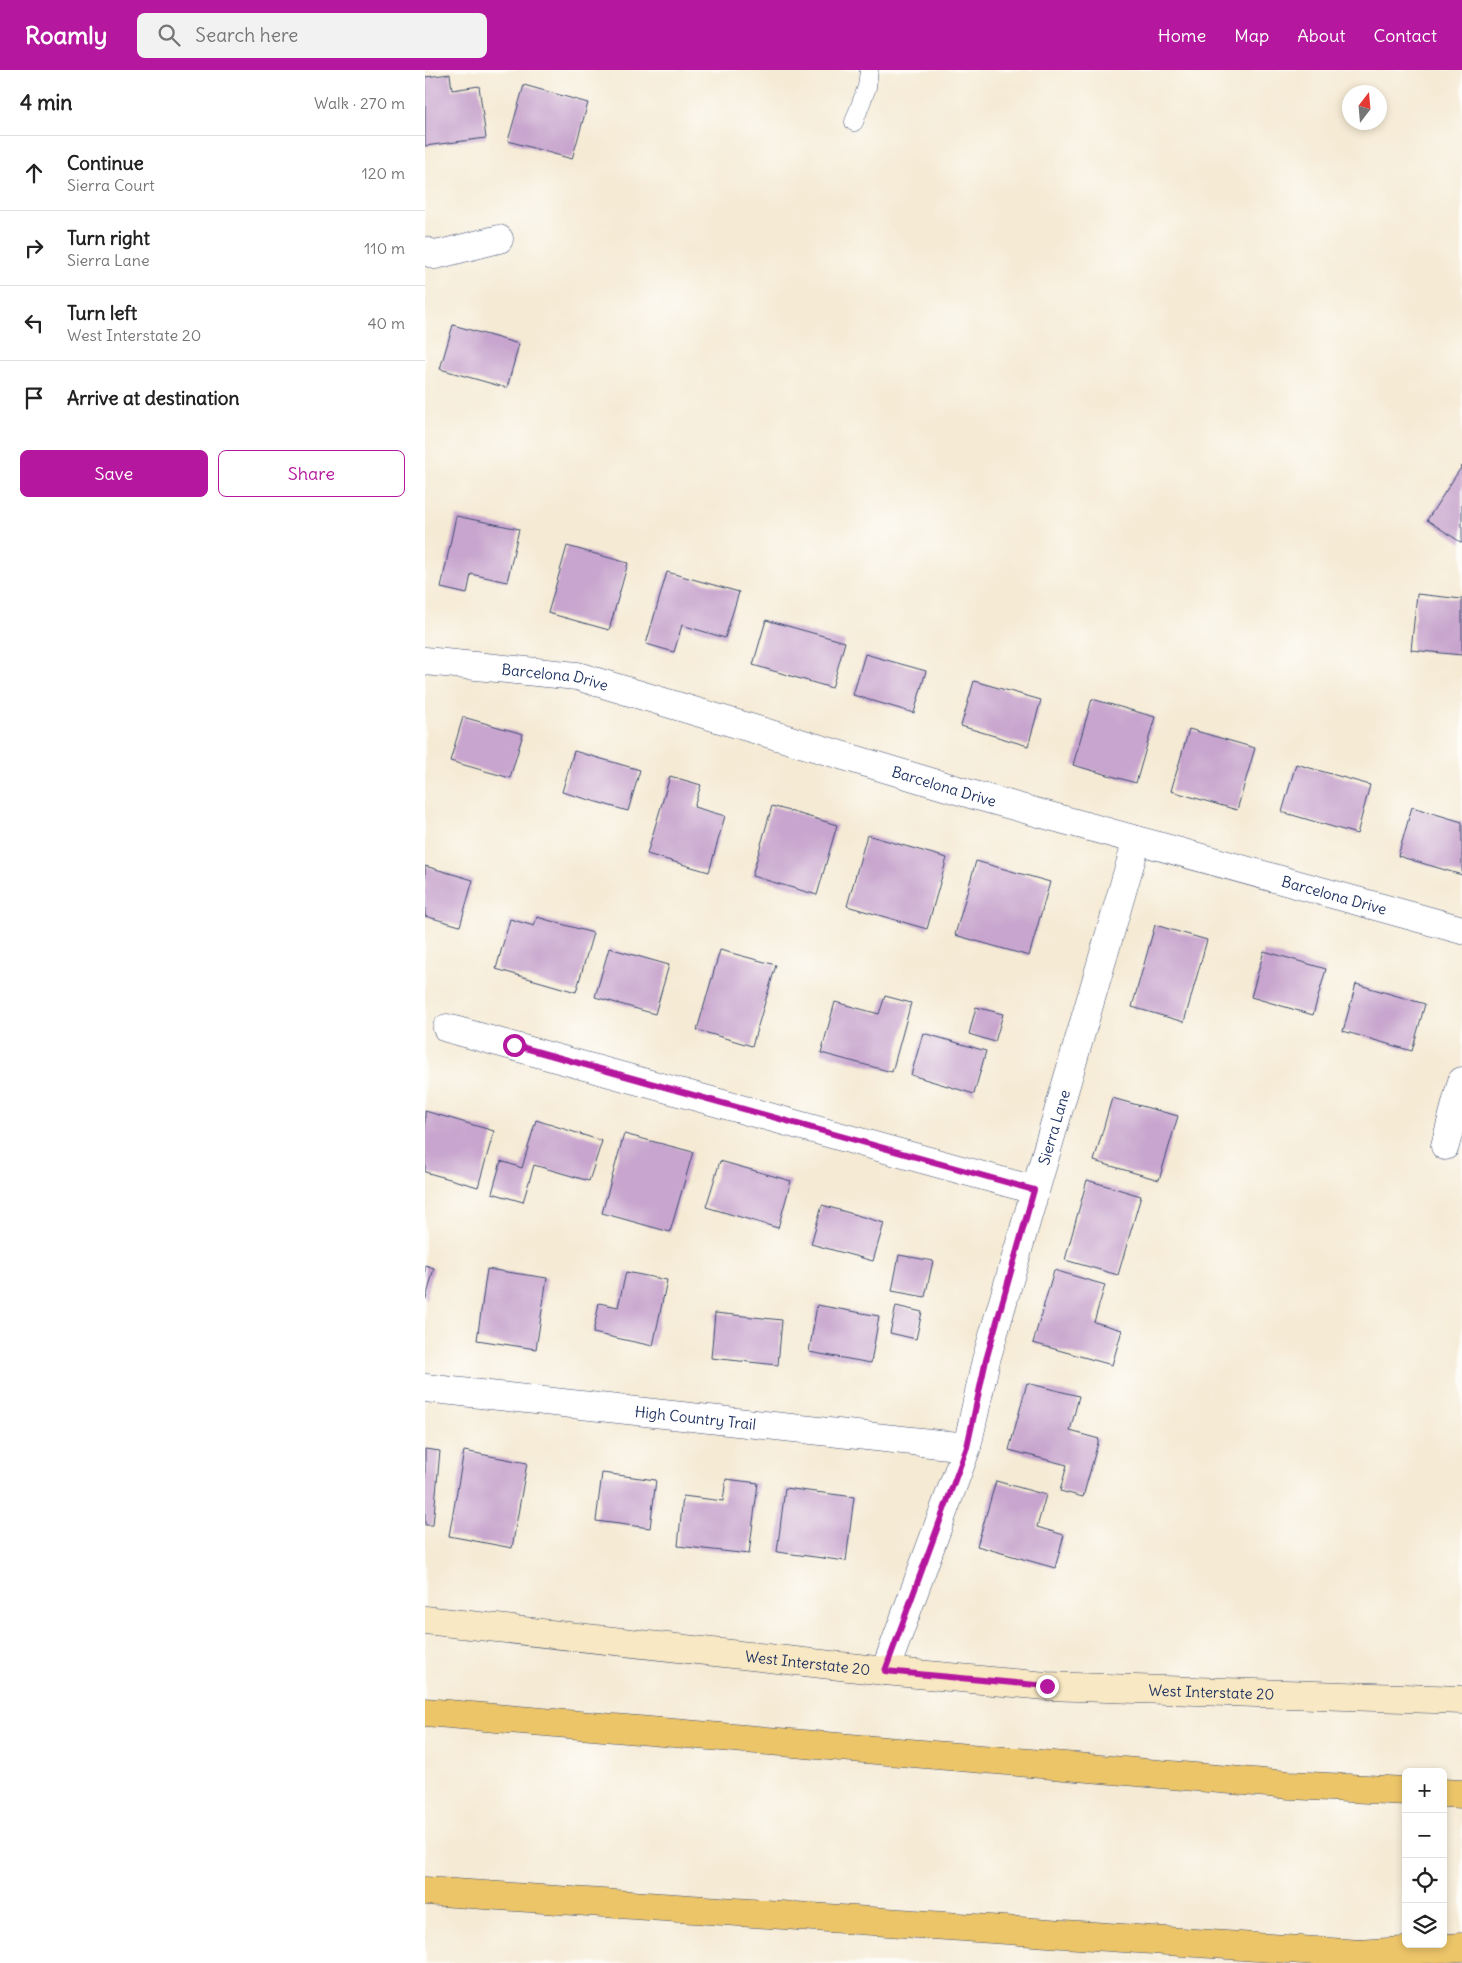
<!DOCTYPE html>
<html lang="en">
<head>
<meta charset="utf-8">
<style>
	body { margin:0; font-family:Delius,sans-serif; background:#f2f2f2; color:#222 }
	.controls { position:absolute; right:15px; bottom:15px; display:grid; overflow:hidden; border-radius:8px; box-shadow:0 2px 8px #0003 }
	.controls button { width:45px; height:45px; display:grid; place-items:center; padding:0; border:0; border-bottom:1px solid #e0e0e0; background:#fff; color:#222; font:25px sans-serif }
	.compass { position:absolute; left:917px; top:15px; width:45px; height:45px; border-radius:50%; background:#fff; box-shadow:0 2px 8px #0003; rotate:16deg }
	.stop { position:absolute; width:15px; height:15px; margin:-11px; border:4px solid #b5179e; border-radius:50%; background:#fff }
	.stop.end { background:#b5179e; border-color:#fff; box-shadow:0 1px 5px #0008 }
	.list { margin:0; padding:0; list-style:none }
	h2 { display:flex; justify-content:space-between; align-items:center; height:65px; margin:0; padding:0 20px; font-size:21px }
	h2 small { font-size:16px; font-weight:400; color:#767676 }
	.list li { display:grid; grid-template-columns:32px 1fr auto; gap:15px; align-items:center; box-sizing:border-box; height:75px; padding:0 20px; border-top:1px solid #e0e0e0 }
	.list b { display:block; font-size:19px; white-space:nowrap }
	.list p { margin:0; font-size:16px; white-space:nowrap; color:#767676 }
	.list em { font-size:16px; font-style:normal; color:#767676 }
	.actions { display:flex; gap:10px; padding:15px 20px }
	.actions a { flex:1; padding:11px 0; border:1px solid #b5179e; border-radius:8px; text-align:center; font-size:18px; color:#b5179e }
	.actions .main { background:#b5179e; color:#fff }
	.icon { flex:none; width:28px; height:28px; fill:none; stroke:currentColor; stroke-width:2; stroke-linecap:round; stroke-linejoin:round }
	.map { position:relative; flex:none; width:1037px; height:1893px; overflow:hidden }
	header { display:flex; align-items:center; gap:30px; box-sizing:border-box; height:70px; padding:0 25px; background:#b5179e; color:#fff }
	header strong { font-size:24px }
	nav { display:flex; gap:28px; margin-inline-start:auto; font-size:18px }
	.search { width:350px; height:45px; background:#f2f2f2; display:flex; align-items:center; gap:12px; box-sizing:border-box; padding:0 18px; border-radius:8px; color:#767676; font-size:19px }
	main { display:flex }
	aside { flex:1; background:#fff }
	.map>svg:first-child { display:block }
</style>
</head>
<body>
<header>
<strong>Roamly</strong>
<div class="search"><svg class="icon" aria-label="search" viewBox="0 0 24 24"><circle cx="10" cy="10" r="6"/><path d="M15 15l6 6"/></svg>Search here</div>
<nav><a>Home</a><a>Map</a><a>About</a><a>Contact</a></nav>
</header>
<main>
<aside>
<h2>4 min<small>Walk · 270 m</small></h2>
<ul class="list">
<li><svg class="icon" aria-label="ahead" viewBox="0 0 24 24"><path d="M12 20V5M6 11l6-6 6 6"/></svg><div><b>Continue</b><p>Sierra Court</p></div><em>120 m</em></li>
<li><svg class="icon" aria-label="right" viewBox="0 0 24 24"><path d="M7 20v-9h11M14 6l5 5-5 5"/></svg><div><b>Turn right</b><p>Sierra Lane</p></div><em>110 m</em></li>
<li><svg class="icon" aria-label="left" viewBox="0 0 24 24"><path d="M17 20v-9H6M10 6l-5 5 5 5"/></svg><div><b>Turn left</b><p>West Interstate 20</p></div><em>40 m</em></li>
<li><svg class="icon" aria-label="arrive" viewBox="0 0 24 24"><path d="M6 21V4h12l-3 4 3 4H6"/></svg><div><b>Arrive at destination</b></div></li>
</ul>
<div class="actions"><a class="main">Save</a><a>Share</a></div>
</aside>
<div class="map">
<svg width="1037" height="1893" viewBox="0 0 1037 1893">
	<rect width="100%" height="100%" fill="#fdfcf7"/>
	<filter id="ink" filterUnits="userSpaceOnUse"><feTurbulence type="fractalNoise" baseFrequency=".02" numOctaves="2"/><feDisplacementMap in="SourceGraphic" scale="10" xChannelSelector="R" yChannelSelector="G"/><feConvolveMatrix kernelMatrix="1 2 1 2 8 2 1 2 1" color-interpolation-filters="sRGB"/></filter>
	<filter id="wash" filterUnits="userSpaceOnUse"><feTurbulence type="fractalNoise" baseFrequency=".0096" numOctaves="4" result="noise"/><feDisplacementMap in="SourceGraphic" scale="20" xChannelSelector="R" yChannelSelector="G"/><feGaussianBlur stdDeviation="1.12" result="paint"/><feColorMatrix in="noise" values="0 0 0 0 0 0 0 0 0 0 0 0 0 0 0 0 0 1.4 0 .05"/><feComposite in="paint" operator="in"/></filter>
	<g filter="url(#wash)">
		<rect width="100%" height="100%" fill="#f5ead4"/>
		<g id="blocks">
			<g fill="#c8a5ce">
				<polygon points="25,4 27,20 54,16 61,68 0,76 0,7"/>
				<polygon points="99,15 163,33 147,89 83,71"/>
				<polygon points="28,255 94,274 82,318 15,299"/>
				<polygon points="1037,396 1037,473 1002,450"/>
				<polygon points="31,446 94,459 82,512 46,504 42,524 16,518"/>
				<polygon points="142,476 203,493 184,560 123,543"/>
				<polygon points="242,502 314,522 300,568 257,555 249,582 221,574"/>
				<polygon points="992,524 1037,529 1037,585 986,580"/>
				<polygon points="341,550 420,572 407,618 328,595"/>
				<polygon points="440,584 501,601 489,643 428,625"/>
				<polygon points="549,611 616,630 603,676 536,656"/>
				<polygon points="667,629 730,647 711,713 648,695"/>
				<polygon points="38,647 98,664 85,708 25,691"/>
				<polygon points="764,659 830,678 812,740 746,721"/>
				<polygon points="149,681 215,700 203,741 137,722"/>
				<polygon points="871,694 945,715 932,764 857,742"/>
				<polygon points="245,706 276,715 269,737 300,746 284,802 222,784"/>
				<polygon points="347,736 412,755 392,825 327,806"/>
				<polygon points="987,737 1037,752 1037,805 973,786"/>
				<polygon points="442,765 522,788 502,859 422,836"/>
				<polygon points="551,791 625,812 604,886 530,865"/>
				<polygon points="0,796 48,810 35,856 0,846"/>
				<polygon points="112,847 168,863 151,922 71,899 85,849 109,856"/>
				<polygon points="730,855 782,870 759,952 707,937"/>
				<polygon points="184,878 244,895 230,944 170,927"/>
				<polygon points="295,880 351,895 327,976 272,960"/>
				<polygon points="839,881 901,899 888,945 826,927"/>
				<polygon points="931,914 1000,934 987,981 918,961"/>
				<polygon points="460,926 486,933 467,1002 396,983 410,932 454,944"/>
				<polygon points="551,937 578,944 570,972 544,964"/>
				<polygon points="498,963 561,981 549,1024 486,1005"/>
				<polygon points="687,1028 753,1046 734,1110 669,1091"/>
				<polygon points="0,1041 69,1061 53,1117 0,1102"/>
				<polygon points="111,1050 177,1071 164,1111 109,1095 98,1132 67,1123 76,1091 97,1098"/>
				<polygon points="199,1064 268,1082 245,1162 177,1143"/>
				<polygon points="295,1091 366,1111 353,1158 281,1137"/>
				<polygon points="662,1110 716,1126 693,1205 640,1190"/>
				<polygon points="397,1135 459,1153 448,1191 386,1174"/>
				<polygon points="474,1185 508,1191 500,1227 467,1221"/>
				<polygon points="0,1195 9,1198 1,1229 0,1229"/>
				<polygon points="62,1199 122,1208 111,1279 52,1270"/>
				<polygon points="629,1200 680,1215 669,1252 697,1260 687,1295 608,1273"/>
				<polygon points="201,1202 242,1210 228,1276 168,1263 174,1233 193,1237"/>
				<polygon points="392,1235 454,1246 446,1293 384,1282"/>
				<polygon points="471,1236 497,1242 491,1269 465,1263"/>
				<polygon points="290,1243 357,1250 353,1295 286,1288"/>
				<polygon points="602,1313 654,1326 645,1361 674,1369 658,1427 635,1421 642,1395 584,1380"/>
				<polygon points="0,1379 15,1381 8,1455 0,1455"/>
				<polygon points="39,1381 102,1393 87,1478 24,1466"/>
				<polygon points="177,1403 231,1410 225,1458 171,1451"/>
				<polygon points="301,1409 333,1413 324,1484 253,1476 258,1426 298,1431"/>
				<polygon points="571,1411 621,1425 612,1457 639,1465 630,1498 552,1476"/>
				<polygon points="360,1418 429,1427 421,1491 352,1482"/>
			</g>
		</g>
	</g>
	<g filter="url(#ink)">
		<use href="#blocks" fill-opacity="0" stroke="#3c4b70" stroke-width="1"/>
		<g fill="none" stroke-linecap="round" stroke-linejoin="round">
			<g stroke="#3c4b70" stroke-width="19">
				<polyline id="lane" points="429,52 442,17 444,0"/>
			</g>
			<g stroke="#3c4b70" stroke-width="29">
				<g id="street">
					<polyline points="0,181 11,185 74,169"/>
					<path id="s1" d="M0,591L152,606L549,725L1037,860"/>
					<polyline points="22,958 609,1120"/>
					<polyline points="1020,1076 1037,1011"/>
					<path id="s2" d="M0,1318L542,1377"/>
					<path id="s3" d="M460,1601L542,1377L561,1290L712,770"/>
				</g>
			</g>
			<g stroke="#3c4b70" stroke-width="29">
				<g id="secondary">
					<path id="s4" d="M0,1550L460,1601L621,1616L1037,1630"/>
				</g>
			</g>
			<g stroke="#3c4b70" stroke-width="29">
				<g id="highway">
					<polyline points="0,1642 865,1715 981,1721"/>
					<polyline points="1018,1723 1037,1724"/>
					<polyline points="0,1821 936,1884"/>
					<polyline points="919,1885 1037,1877"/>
				</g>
			</g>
			<use href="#lane" stroke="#fff" stroke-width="18"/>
			<use href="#street" stroke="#fff" stroke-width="28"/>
			<use href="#secondary" stroke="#f8e8c3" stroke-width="28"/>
			<use href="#highway" stroke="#edc569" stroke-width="28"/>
		</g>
	</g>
	<g fill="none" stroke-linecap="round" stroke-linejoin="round" filter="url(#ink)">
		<polyline stroke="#b5179e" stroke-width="6" points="89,975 609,1120 561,1290 542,1377 460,1601 622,1616"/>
	</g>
	<g text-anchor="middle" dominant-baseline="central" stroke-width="4.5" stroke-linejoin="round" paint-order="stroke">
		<g font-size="15" fill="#1b2f5e" stroke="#fdfcf7">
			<text stroke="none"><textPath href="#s1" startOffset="131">Barcelona Drive</textPath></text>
			<text stroke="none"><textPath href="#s1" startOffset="536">Barcelona Drive</textPath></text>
			<text stroke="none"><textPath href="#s1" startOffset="941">Barcelona Drive</textPath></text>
			<text stroke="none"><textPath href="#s3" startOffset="570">Sierra Lane</textPath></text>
			<text stroke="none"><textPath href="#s2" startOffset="272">High Country Trail</textPath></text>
			<text stroke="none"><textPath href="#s4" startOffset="385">West Interstate 20</textPath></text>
			<text stroke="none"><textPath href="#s4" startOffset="790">West Interstate 20</textPath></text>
		</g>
	</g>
</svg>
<div class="controls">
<button>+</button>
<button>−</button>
<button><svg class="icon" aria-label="locate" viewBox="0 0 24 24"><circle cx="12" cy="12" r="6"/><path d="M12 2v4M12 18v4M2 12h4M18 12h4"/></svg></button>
<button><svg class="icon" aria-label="layers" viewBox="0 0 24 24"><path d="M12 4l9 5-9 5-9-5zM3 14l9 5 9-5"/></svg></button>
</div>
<svg class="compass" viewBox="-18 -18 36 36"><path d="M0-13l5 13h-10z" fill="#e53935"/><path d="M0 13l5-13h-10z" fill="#767676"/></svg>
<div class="stop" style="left:89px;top:975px"></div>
<div class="stop end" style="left:622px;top:1616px"></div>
</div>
</main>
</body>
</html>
